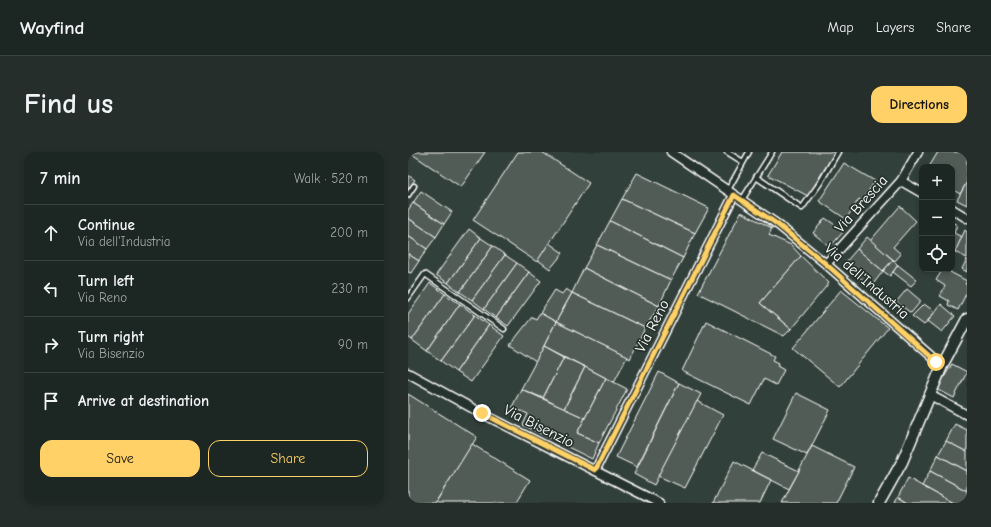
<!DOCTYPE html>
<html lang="en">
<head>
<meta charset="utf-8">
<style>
	body { margin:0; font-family:"Comic Neue",sans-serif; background:#252e2a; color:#f1f3f6 }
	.controls { position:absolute; right:12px; top:12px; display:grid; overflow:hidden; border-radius:8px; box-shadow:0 2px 6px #0003 }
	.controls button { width:36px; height:36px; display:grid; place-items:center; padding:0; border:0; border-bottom:1px solid #3a4340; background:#1c2622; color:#f1f3f6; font:20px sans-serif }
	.stop { position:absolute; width:12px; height:12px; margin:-9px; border:3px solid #ffd166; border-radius:50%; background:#fff }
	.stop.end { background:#ffd166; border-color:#fff; box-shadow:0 1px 4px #0008 }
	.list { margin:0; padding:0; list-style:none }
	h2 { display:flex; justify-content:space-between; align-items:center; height:52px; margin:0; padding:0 16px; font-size:17px }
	h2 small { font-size:13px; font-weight:400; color:#a0a5a5 }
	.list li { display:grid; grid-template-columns:26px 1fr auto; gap:12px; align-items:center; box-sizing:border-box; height:56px; padding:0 16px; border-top:1px solid #3a4340 }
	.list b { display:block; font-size:15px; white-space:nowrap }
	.list p { margin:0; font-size:13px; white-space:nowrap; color:#a0a5a5 }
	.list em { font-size:13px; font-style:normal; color:#a0a5a5 }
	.actions { display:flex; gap:8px; padding:12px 16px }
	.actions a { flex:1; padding:9px 0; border:1px solid #ffd166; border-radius:12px; text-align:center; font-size:14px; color:#ffd166 }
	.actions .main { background:#ffd166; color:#111 }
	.icon { flex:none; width:22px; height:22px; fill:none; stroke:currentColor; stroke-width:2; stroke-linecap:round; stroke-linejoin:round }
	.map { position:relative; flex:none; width:559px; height:351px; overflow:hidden; border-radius:12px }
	header { display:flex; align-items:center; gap:24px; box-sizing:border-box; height:56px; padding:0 20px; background:#1c2622; border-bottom:1px solid #3a4340 }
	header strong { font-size:19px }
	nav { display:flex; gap:22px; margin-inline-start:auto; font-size:14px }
	.intro { display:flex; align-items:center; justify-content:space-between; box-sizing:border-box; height:96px; padding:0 24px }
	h1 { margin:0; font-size:28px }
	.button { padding:10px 18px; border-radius:12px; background:#ffd166; color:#111; font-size:14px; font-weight:700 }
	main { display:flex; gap:24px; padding:0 24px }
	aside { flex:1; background:#1c2622; border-radius:12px; box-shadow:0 2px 6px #0003 }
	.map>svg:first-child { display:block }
</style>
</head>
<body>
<header>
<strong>Wayfind</strong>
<nav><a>Map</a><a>Layers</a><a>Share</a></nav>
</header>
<div class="intro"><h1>Find us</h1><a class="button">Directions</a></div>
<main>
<aside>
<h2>7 min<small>Walk · 520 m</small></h2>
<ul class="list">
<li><svg class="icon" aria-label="ahead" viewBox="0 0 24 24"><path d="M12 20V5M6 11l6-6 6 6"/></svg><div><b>Continue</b><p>Via dell'Industria</p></div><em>200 m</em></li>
<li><svg class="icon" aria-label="left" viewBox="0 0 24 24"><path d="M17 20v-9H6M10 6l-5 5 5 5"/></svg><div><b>Turn left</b><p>Via Reno</p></div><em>230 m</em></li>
<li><svg class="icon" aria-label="right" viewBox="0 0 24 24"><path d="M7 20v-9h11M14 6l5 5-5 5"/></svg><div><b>Turn right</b><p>Via Bisenzio</p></div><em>90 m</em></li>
<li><svg class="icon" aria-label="arrive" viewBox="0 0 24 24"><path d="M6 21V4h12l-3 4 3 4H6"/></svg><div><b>Arrive at destination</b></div></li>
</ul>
<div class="actions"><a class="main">Save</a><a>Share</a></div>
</aside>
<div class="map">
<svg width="559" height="351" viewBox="0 0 559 351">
	<rect width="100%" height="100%" fill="#26332d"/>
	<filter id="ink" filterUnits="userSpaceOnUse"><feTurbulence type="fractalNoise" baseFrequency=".025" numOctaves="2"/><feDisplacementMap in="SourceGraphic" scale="8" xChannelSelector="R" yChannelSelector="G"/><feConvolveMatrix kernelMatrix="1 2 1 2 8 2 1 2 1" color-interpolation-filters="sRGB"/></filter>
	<g filter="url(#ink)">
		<path fill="#333f3a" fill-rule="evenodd" d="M0,0H559V351H0ZM514,15H544V117H514Z"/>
		<g fill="#515c57" stroke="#fff">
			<polygon points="1,0 77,0 53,35"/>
			<polygon points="110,0 134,0 181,31 129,110 65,68"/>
			<polygon points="374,0 427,0 400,44 360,23"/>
			<polygon points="530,0 559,0 559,30 552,42 544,37 544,15 521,15"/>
			<polygon points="436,11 467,29 454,49 451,47 438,67 411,49"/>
			<polygon points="229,21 301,56 287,81 214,47"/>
			<polygon points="0,23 7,28 0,37"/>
			<polygon points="559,30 559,53 549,48"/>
			<polygon points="13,39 44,60 36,72 5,51"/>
			<polygon points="214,47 287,81 275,106 202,69"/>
			<polygon points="5,51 36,72 28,85 0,66 0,58"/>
			<polygon points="492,54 508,69 485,95 493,102 487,109 462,89"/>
			<polygon points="333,60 364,76 361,83 383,93 393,104 352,151 383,177 376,184 290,141"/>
			<polygon points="0,66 28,85 19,97 0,84"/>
			<polygon points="417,66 436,79 422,95 405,81"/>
			<polygon points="202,69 275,106 263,128 189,93"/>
			<polygon points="544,70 549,73 546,81 554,85 547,100 544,98"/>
			<polygon points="61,77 73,86 40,131 28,123"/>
			<polygon points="557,78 559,80 559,106 547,100"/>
			<polygon points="0,84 19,97 11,109 0,102"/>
			<polygon points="459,85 485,108 475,119 449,97"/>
			<polygon points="73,86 85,94 52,140 40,131"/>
			<polygon points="141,91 155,101 142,117 130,108"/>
			<polygon points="189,93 263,128 251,154 176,116"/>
			<polygon points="85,94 97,103 64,148 52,140"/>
			<polygon points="449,97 475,119 463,135 436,112"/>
			<polygon points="0,102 11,109 3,121 0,120"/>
			<polygon points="97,103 109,111 76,157 64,148"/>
			<polygon points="393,104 421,131 383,177 352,151"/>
			<polygon points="559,107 559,120 554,117"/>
			<polygon points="485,108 490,113 482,124 475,119"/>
			<polygon points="109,111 121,120 88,166 76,157"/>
			<polygon points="490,113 509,128 503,134 485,120"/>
			<polygon points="176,116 251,154 237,176 164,141"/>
			<polygon points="535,117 543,117 542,120 559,129 557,132 559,133 559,140 550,158 540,153 541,149 532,144 537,134 528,128"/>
			<polygon points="121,120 133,129 100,174 88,166"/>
			<polygon points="22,131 37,142 4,188 0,185 0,162"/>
			<polygon points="158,137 164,141 148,170 132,161 147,138 154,142"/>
			<polygon points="499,137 513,149 503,161 488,150"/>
			<polygon points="433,138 480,176 432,235 385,196"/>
			<polygon points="164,141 237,176 222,207 148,170"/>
			<polygon points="37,142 52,152 19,199 4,188"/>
			<polygon points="52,152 67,163 33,209 19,199"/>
			<polygon points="516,152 527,160 516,173 504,164"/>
			<polygon points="533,152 547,164 534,180 520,169"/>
			<polygon points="132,161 148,170 128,210 102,193 124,165 128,167"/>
			<polygon points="67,163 81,173 48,220 33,209"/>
			<polygon points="298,169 367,204 365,208 371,211 369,214 376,218 368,233 356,227 343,253 274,219"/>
			<polygon points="148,170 219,205 206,230 136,194"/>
			<polygon points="81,173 96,184 63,230 48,220"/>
			<polygon points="136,194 156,205 135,246 113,237"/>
			<polygon points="156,205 177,215 156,257 135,246"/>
			<polygon points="544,212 559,220 546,246 529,237"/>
			<polygon points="177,215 198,226 177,266 156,257"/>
			<polygon points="251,220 271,231 229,315 208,305"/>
			<polygon points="198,226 219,237 191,291 169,281"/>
			<polygon points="271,231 293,242 246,333 226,322"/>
			<polygon points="113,237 177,266 169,281 191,291 184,307 115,273 120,262 104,255"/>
			<polygon points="388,241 422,258 399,303 365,287"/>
			<polygon points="0,242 69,285 27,351 0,351"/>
			<polygon points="289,249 315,263 277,336 250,324"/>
			<polygon points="547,272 559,278 559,300 538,289"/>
			<polygon points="538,289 559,300 559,319 530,303"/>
			<polygon points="64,292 122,328 108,351 30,351 28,350"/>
			<polygon points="404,294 446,315 428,351 374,351"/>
			<polygon points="354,301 391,319 381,337 344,318"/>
			<polygon points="530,303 559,319 559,339 522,319"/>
			<polygon points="326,309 363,328 352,351 305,351"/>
			<polygon points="522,319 559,339 559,344 555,351 545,351 514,334"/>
			<polygon points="500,326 514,334 545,351 500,351 490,345"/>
			<polygon points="490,345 500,351 487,351"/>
		</g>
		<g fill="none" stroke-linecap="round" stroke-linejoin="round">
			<g stroke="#fff" stroke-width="7">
				<g id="service">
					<polyline points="319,0 335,10"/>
					<polyline points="348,25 394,56 412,31 430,0"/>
					<polyline points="320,38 341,0"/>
					<polyline points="0,43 6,34"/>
					<polyline points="334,48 364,0"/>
					<polyline points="0,146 17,122 96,177"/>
				</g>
			</g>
			<g stroke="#fff" stroke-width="11">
				<g id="minor">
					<polyline points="263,0 369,72 418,112 534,214"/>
					<polyline points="493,29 514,41"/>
					<polyline points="544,57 559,66"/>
					<polyline points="418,112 493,29 510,0"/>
					<polyline points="0,221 73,261 251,351"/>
					<polyline points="522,243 559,263"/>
					<polyline points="187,318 190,313 326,43"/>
				</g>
			</g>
			<g stroke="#fff" stroke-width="13">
				<polyline id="tertiary" points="471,351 494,310 534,214 559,167"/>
			</g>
			<use href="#service" stroke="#26332d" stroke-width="4"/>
			<use href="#minor" stroke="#26332d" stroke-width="8"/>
			<use href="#tertiary" stroke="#26332d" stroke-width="10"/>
		</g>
	</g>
	<g fill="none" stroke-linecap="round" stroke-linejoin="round" filter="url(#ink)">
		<polyline stroke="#ffd166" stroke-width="5" points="74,261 187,318 190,313 326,43 369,72 418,112 528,210"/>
	</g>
	<g text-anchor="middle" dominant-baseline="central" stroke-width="3.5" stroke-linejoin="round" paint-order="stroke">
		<g font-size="15" fill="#fff" stroke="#26332d">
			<text transform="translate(453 52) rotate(-48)">Via Brescia</text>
			<text transform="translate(459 129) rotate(41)">Via dell'Industria</text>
			<text transform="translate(244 174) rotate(-63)">Via Reno</text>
			<text transform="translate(131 274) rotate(27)">Via Bisenzio</text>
		</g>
	</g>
</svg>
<div class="controls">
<button>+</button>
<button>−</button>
<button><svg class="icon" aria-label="locate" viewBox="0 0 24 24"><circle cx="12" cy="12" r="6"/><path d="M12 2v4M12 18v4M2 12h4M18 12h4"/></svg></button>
</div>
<div class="stop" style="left:528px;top:210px"></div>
<div class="stop end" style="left:74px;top:261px"></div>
</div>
</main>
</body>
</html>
